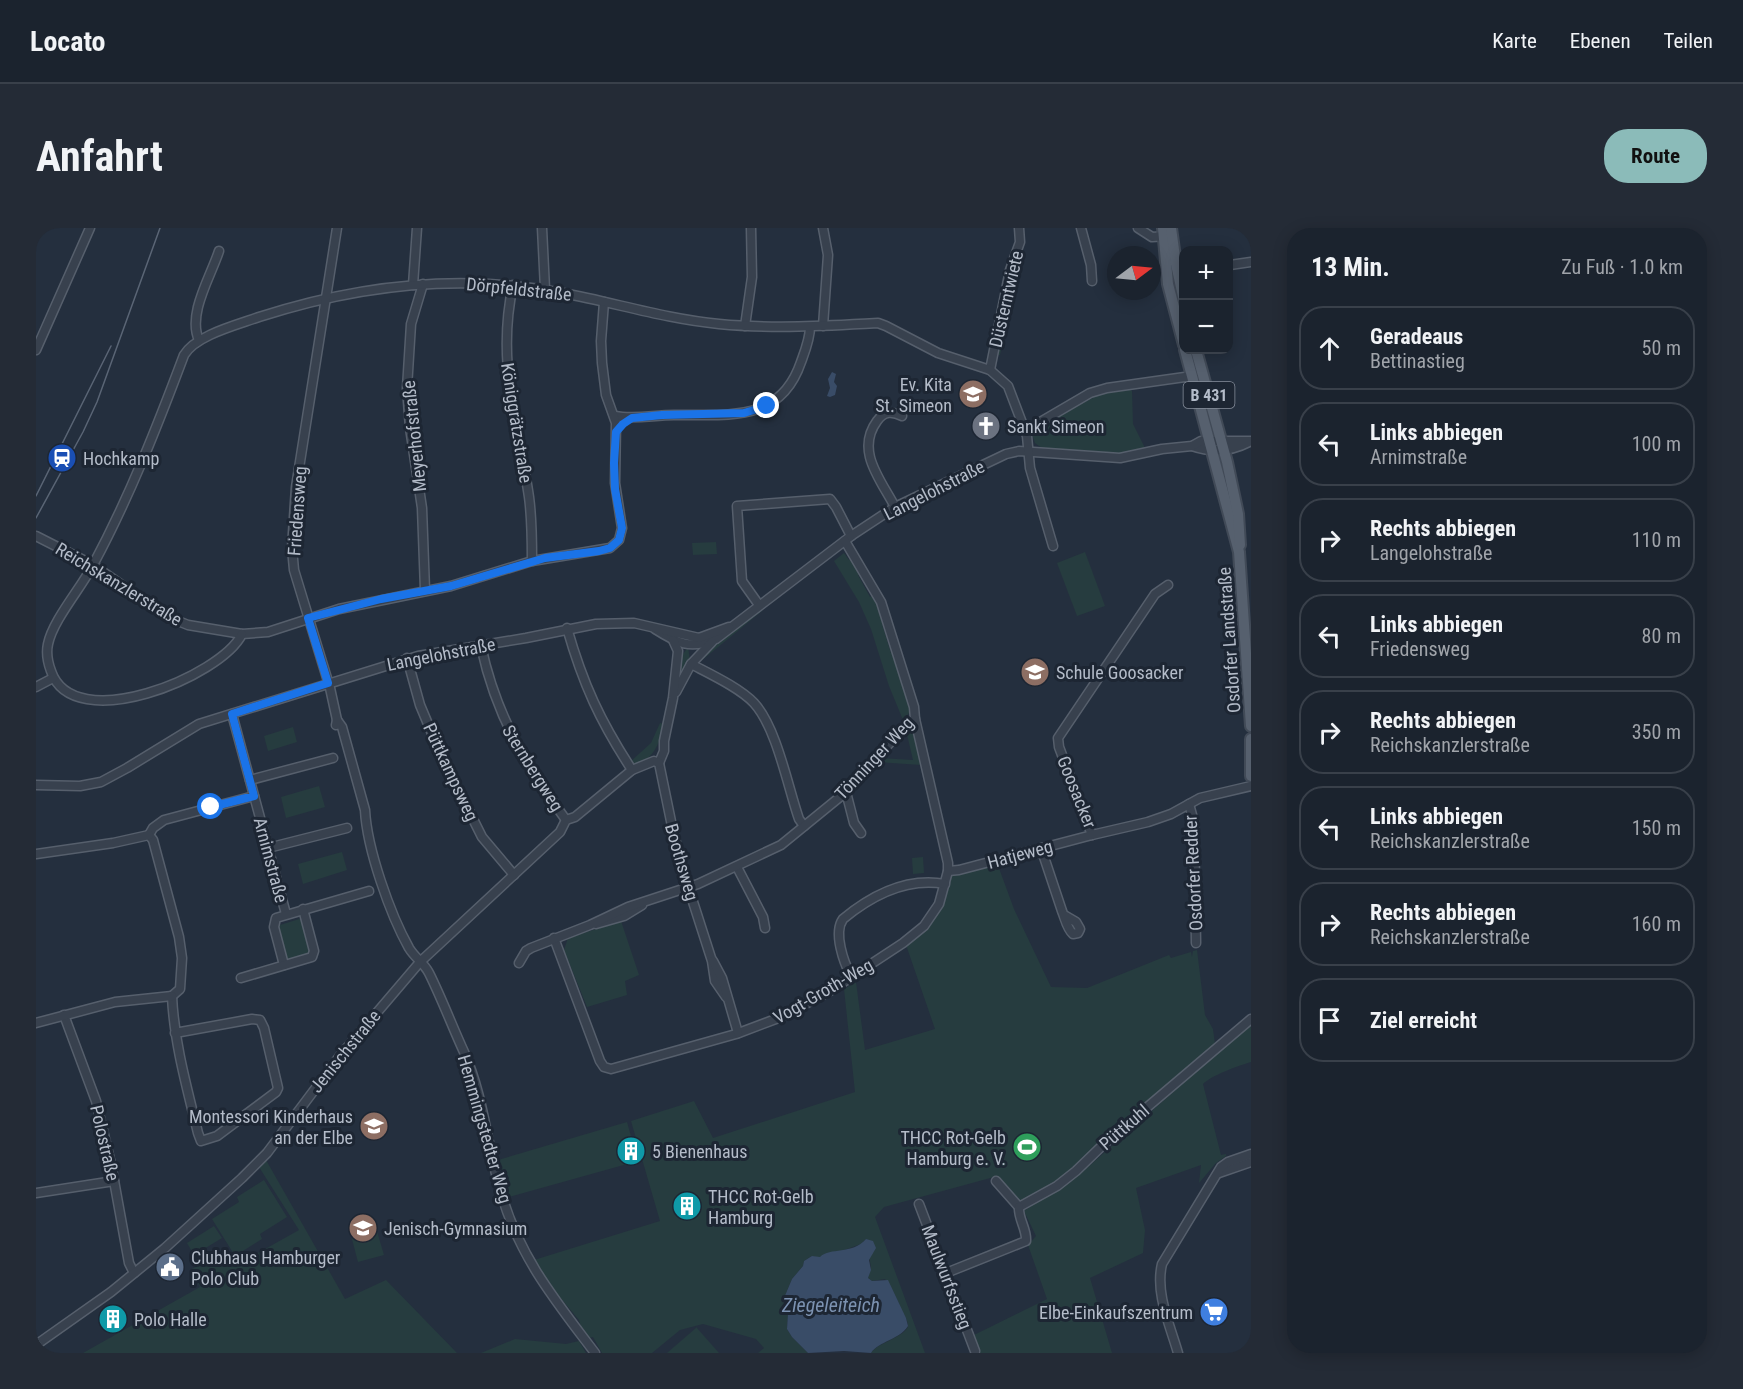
<!DOCTYPE html>
<html lang="de">
<head>
<meta charset="utf-8">
<style>
	body { margin:0; font-family:"Roboto Condensed",sans-serif; background:#242b36; color:#f1f3f6 }
	.controls { position:absolute; right:18px; top:18px; display:grid; overflow:hidden; border-radius:12px; box-shadow:0 3px 15px #0003 }
	.controls button { width:54px; height:54px; display:grid; place-items:center; padding:0; border:0; border-bottom:2px solid #39404a; background:#1b232e; color:#f1f3f6; font:30px sans-serif }
	.compass { position:absolute; left:1071px; top:18px; width:54px; height:54px; border-radius:50%; background:#1b232e; box-shadow:0 3px 15px #0003; rotate:74deg }
	.stop { position:absolute; width:18px; height:18px; margin:-14px; border:4px solid #1a73e8; border-radius:50%; background:#fff }
	.stop.end { background:#1a73e8; border-color:#fff; box-shadow:0 2px 6px #0008 }
	.list { margin:0; padding:0; list-style:none }
	h2 { display:flex; justify-content:space-between; align-items:center; height:78px; margin:0; padding:0 24px; font-size:26px }
	h2 small { font-size:20px; font-weight:400; color:#a0a4aa }
	.list li { display:grid; grid-template-columns:39px 1fr auto; gap:18px; align-items:center; box-sizing:border-box; height:84px; margin:0 12px 12px; padding:0 12px; border:2px solid #39404a; border-radius:24px }
	.list b { display:block; font-size:22px; white-space:nowrap }
	.list p { margin:0; font-size:20px; white-space:nowrap; color:#a0a4aa }
	.list em { font-size:20px; font-style:normal; color:#a0a4aa }
	.icon { flex:none; width:33px; height:33px; fill:none; stroke:currentColor; stroke-width:2; stroke-linecap:round; stroke-linejoin:round }
	.map { position:relative; flex:none; width:1215px; height:1125px; overflow:hidden; border-radius:24px }
	header { display:flex; align-items:center; gap:36px; box-sizing:border-box; height:84px; padding:0 30px; background:#1b232e; border-bottom:2px solid #39404a }
	header strong { font-size:28px }
	nav { display:flex; gap:33px; margin-inline-start:auto; font-size:21px }
	.intro { display:flex; align-items:center; justify-content:space-between; box-sizing:border-box; height:144px; padding:0 36px }
	h1 { margin:0; font-size:42px }
	.button { padding:15px 27px; border-radius:24px; background:#8bbbb9; color:#111; font-size:21px; font-weight:700 }
	main { display:flex; gap:36px; padding:0 36px }
	aside { flex:1; background:#1b232e; border-radius:24px; box-shadow:0 3px 15px #0003 }
	.map>svg:first-child { display:block }
</style>
</head>
<body>
<header>
<strong>Locato</strong>
<nav><a>Karte</a><a>Ebenen</a><a>Teilen</a></nav>
</header>
<div class="intro"><h1>Anfahrt</h1><a class="button">Route</a></div>
<main>
<div class="map">
<svg width="1215" height="1125" viewBox="0 0 1215 1125">
	<rect width="100%" height="100%" fill="#242f3e"/>
	<g fill="#263c3f">
		<polygon points="974,57 978,57 964,127 961,127"/>
		<polygon points="1092,160 1096,163 1097,196 1109,220 1081,226 1006,220 999,215 996,205 1003,200 1065,165"/>
		<polygon points="680,314 681,326 657,327 656,315"/>
		<polygon points="1049,324 1069,378 1041,388 1021,335"/>
		<polygon points="808,325 813,332 817,330 826,344 822,347 834,369 838,366 849,392 846,396 855,425 859,422 875,478 874,484 867,492 853,458 835,401 823,374 798,333"/>
		<polygon points="724,380 726,383 665,433 670,423"/>
		<polygon points="652,419 654,432 647,445 642,443 645,429"/>
		<path d="M624,495L629,496C624,514 617,534 597,537L594,534L615,515Z"/>
		<polygon points="257,499 261,514 232,523 228,508"/>
		<polygon points="873,501 878,505 885,537 841,534 844,530 877,532 870,502"/>
		<polygon points="283,558 289,579 250,590 245,569"/>
		<polygon points="306,624 311,642 267,656 262,636"/>
		<polygon points="887,629 888,645 877,646 876,630"/>
		<path d="M960,632L978,681L1015,759L1051,760L1133,727L1135,730L1155,724L1156,729L1157,723L1161,722L1169,787L1177,801L1180,824L1215,796V834C1202,838 1176,847 1167,856L1185,927L1190,926V928L1180,935L1163,955L1165,937L1100,960L1109,1002L1107,1025L1054,1050L1076,1125H936L934,1109L1011,1071L992,1017L1000,1008L988,983L1044,946L1167,838L1166,833L1033,949L983,979L958,949L848,979L839,989L889,1125H835C841,1115 869,1109 872,1098C872,1093 869,1088 867,1085C861,1072 858,1062 849,1051L836,1053L832,1050L835,1039L830,1011L825,1016L800,1025L798,1024L784,1030L776,1028L768,1033L767,1038L756,1051L748,1070L752,1085L751,1101L756,1109L772,1125H722L728,1120L720,1111L667,1096L644,1102L616,1125H566L557,1109L553,1110L545,1099L543,1092L522,1067L498,1032L624,993L595,893L658,873L677,910L819,864L808,761L820,754L829,822L899,801L869,714L900,681L912,643Z"/>
		<polygon points="263,691 266,691 275,725 254,733 250,732 241,698"/>
		<polygon points="585,693 603,747 589,753 591,767 551,779 528,722 532,710"/>
		<polygon points="591,894 602,933 473,969 462,932"/>
		<polygon points="230,932 309,1071 350,1052 421,1125 47,1125 164,1059 154,1042 188,1023 197,1039 263,1002 223,939"/>
		<polygon points="228,952 251,989 224,1006 226,1011 199,1028 176,991 203,974 201,969"/>
		<polygon points="338,993 348,1027 322,1034 313,1000"/>
		<polygon points="178,998 186,1010 158,1027 151,1015"/>
		<polygon points="660,1099 683,1125 631,1125 660,1100"/>
		<polygon points="479,1111 530,1116 543,1113 550,1125 445,1125"/>
	</g>
	<g fill="#394c67">
		<polygon points="796,144 800,146 798,154 801,158 799,167 794,169 791,168 794,160 792,151"/>
		<path d="M830,1011L837,1013L840,1020L833,1032L835,1042L832,1050L836,1053L852,1052L870,1090L872,1098C863,1112 843,1113 835,1125L808,1123L772,1125L756,1109L751,1101L752,1085L748,1070L756,1051L767,1038L768,1033L776,1028L784,1029C794,1019 816,1027 830,1011Z"/>
	</g>
	<g fill="none" stroke-linecap="round" stroke-linejoin="round">
		<g stroke="#565f6c" stroke-width="11">
			<g id="minor">
				<polyline points="506,0 509,61"/>
				<polyline points="1045,0 1055,37 1056,53"/>
				<polyline points="1102,0 1116,9 1132,8"/>
				<polyline points="1194,37 1215,34"/>
				<polyline points="387,56 375,96 371,160 374,200 386,280 389,362"/>
				<polyline points="377,57 381,0"/>
				<path d="M477,57C460,135 482,194 493,269C496,291 496,312 496,333"/>
				<polyline points="709,98 716,49 715,0"/>
				<polyline points="787,98 792,27 787,0"/>
				<path d="M163,112C151,86 175,48 183,23"/>
				<polyline points="0,122 54,0"/>
				<polyline points="954,142 974,42 984,14 983,0"/>
				<path d="M579,188C598,192 618,187 638,187C691,186 744,196 765,134C769,123 774,111 774,99"/>
				<polyline points="989,203 1054,165 1071,160 1156,148"/>
				<path d="M1156,218C1176,225 1194,224 1213,214"/>
				<path d="M859,279C845,252 819,223 841,193C848,183 856,183 866,188"/>
				<polyline points="0,308 57,337 132,389 152,397 206,406 232,404 303,381 415,358 496,333 574,320 583,312 586,300 579,255 580,195 570,167 566,135 565,113 568,74"/>
				<polyline points="723,377 706,353 701,278 794,271 800,279 815,308"/>
				<path d="M531,400C547,456 564,493 596,542"/>
				<path d="M619,401C641,415 654,422 680,411L815,308L859,279L970,226L983,223L1084,230L1126,221L1156,218L1165,213H1215"/>
				<path d="M206,406C185,449 37,509 15,443C12,435 10,425 12,416C17,392 45,360 57,337C93,270 121,199 148,127C160,107 201,97 223,89C322,57 425,45 527,65C580,75 630,91 683,96C736,101 789,98 842,95L850,98L902,125L954,142L972,158L991,208L994,240L1017,318"/>
				<path d="M445,418C460,488 489,535 530,592"/>
				<polyline points="371,430 384,477 405,527 446,609 478,647"/>
				<path d="M655,436C674,446 704,460 718,475C741,500 752,560 763,591L768,598"/>
				<polyline points="0,459 17,450"/>
				<polyline points="640,464 655,436 676,414"/>
				<polyline points="196,486 250,686"/>
				<path d="M301,492L306,499L329,582C331,621 354,686 373,720C379,730 388,735 393,745C406,771 416,798 428,824C448,869 451,918 465,965C484,1030 519,1072 559,1125"/>
				<polyline points="300,497 301,492 294,460 258,342 256,320 260,259 301,0"/>
				<polyline points="623,535 637,603 649,649 676,733 679,753 690,769"/>
				<polyline points="623,535 628,523 628,513 637,470 642,423 637,412"/>
				<polyline points="214,552 297,530"/>
				<polyline points="0,557 44,558 65,554 91,540 163,496 382,428 490,410 560,396 598,395 663,410 693,399"/>
				<polyline points="810,564 818,595 825,605"/>
				<polyline points="1153,576 1158,594 1160,715"/>
				<polyline points="113,607 117,612 143,709 146,730 144,761 136,768"/>
				<polyline points="113,607 117,600 128,592 218,568"/>
				<polyline points="1056,607 1023,519 1022,510 1119,366 1132,357"/>
				<polyline points="232,620 311,600"/>
				<path d="M1005,620L1026,683C1029,690 1031,701 1037,706L1042,705L1044,701L1040,694L1028,687"/>
				<polyline points="0,626 77,615 113,607"/>
				<polyline points="701,639 727,689 729,700"/>
				<polyline points="912,643 923,642 1056,607 1112,594 1135,586 1164,570 1215,558"/>
				<polyline points="560,696 588,688 606,677"/>
				<polyline points="518,710 564,833 568,839 575,841 700,806 745,789 794,763 867,715 888,698 903,676 912,643 912,635 879,491 878,479 845,374 809,313"/>
				<polyline points="677,733 686,750 702,805"/>
				<polyline points="483,735 490,723 495,720 554,697 592,679 662,656 745,617 810,564 867,500 879,491"/>
				<polyline points="248,737 238,699 240,690 333,663"/>
				<path d="M815,748C808,735 797,705 807,691C836,667 870,649 909,656"/>
				<polyline points="205,750 276,729 278,723 267,681"/>
				<path d="M136,768C138,814 151,860 162,905L165,913L181,908L240,864L242,860L228,800L224,792L216,791L139,805"/>
				<polyline points="28,787 60,873 75,936 93,1035 98,1045"/>
				<polyline points="0,795 79,774 136,768"/>
				<polyline points="1183,945 1215,934"/>
				<polyline points="960,953 983,979"/>
				<polyline points="0,965 78,953"/>
				<polyline points="883,976 939,1123"/>
				<polyline points="983,979 1021,958 1040,943 1069,915 1215,791"/>
				<path d="M910,1045L990,1013C991,1001 982,991 983,979"/>
				<polyline points="0,1117 75,1064 129,1020 206,950 231,925 303,829 384,734 524,604 530,592 539,589 596,542 618,533 623,535"/>
				<path d="M1142,1125C1134,1097 1119,1065 1126,1036L1185,939L1192,934L1215,926"/>
			</g>
		</g>
		<g stroke="#414a57" stroke-width="14">
			<g id="major">
				<polyline points="1127,0 1132,56 1148,117"/>
				<polyline points="1135,0 1140,36 1148,73"/>
				<polyline points="1149,122 1203,324 1215,498"/>
				<polyline points="1160,122 1191,234 1202,286 1204,317"/>
				<polyline points="1215,511 1215,548"/>
			</g>
		</g>
		<use href="#minor" stroke="#38414e" stroke-width="8"/>
		<use href="#major" stroke="#56606e" stroke-width="10"/>
		<g stroke="#5a6575" stroke-width="1.5">
			<polyline points="0,268 75,118"/>
			<polyline points="0,290 47,204 61,174 124,0"/>
		</g>
	</g>
	<g fill="none" stroke-linecap="round" stroke-linejoin="round">
		<polyline stroke="#1a73e8" stroke-width="8" points="175,579 218,568 196,486 292,455 272,390 345,371 415,358 509,330 563,323 574,320 583,312 586,300 579,261 578,235 580,204 587,196 596,190 626,187 708,185 731,178"/>
	</g>
	<defs>
		<g id="school-disc" transform="scale(1.5)"><circle r="9.5" fill="#8d6e63" stroke="#1d2633"/><path d="M0-5L7-2L0 1L-7-2ZM-4 1L0 2.5L4 1V4Q0 6-4 4Z" fill="#fff"/></g>
		<g id="church-disc" transform="scale(1.5)"><circle r="9.5" fill="#6b7280" stroke="#1d2633"/><path d="M-1.2-6h2.4v3.5h3.3v2.4h-3.3V6h-2.4V-.1h-3.3v-2.4h3.3Z" fill="#fff"/></g>
		<g id="station-disc" transform="scale(1.5)"><circle r="9.5" fill="#1a4fb4" stroke="#1d2633"/><path d="M-3-6H3Q5-6 5-4V2Q5 4 3 4L4.5 6H3L1.5 4h-3L-3 6H-4.5L-3 4Q-5 4-5 2V-4Q-5-6-3-6ZM-3.5-4v3h7v-3ZM-3.5 1v1.5H-2V1ZM2 1v1.5H3.5V1Z" fill="#fff"/></g>
		<g id="stadium-disc" transform="scale(1.5)"><circle r="9.5" fill="#2e9e5b" stroke="#1d2633"/><path d="M0-5a6.5 5 0 1 0 0 10a6.5 5 0 1 0 0-10ZM-3.5-1.8h7v3.6h-7Z" fill="#fff"/></g>
		<g id="building-disc" transform="scale(1.5)"><circle r="9.5" fill="#0f9aa8" stroke="#1d2633"/><path d="M-4-6H4V6H1V3H-1V6H-4ZM-2.5-4.3h1.7v1.8h-1.7ZM.8-4.3h1.7v1.8H.8ZM-2.5-1h1.7V.8h-1.7ZM.8-1h1.7V.8H.8Z" fill="#fff"/></g>
		<g id="civic-disc" transform="scale(1.5)"><circle r="9.5" fill="#5c6f8a" stroke="#1d2633"/><path d="M-.6-6.5H3V-4.5H.6V-3L4-1V1h2V6H-6V1h2V-1L-.6-3ZM-1.2 2.5V6h2.4V2.5Z" fill="#fff"/></g>
		<g id="supermarket-disc" transform="scale(1.5)"><circle r="9.5" fill="#3f7fe0" stroke="#1d2633"/><path d="M-6-5.5h2.5l.6 2H6L4.5 2H-2.5L-4.4-4H-6ZM-1.5 3.2a1.3 1.3 0 1 0 .1 0ZM3 3.2a1.3 1.3 0 1 0 .1 0Z" fill="#fff"/></g>
	</defs>
	<g fill-rule="evenodd">
		<use href="#school-disc" x="937" y="166"/>
		<use href="#church-disc" x="950" y="198"/>
		<use href="#station-disc" x="26" y="230"/>
		<use href="#school-disc" x="999" y="444"/>
		<use href="#school-disc" x="338" y="898"/>
		<use href="#stadium-disc" x="991" y="919"/>
		<use href="#building-disc" x="595" y="923"/>
		<use href="#building-disc" x="651" y="978"/>
		<use href="#school-disc" x="327" y="1000"/>
		<use href="#civic-disc" x="134" y="1039"/>
		<use href="#supermarket-disc" x="1178" y="1084"/>
		<use href="#building-disc" x="77" y="1091"/>
	</g>
	<g text-anchor="middle" dominant-baseline="central" stroke-width="6" stroke-linejoin="round" paint-order="stroke">
		<rect fill="#1d2633" stroke="#878f9c" stroke-width="1.5" x="1147.5" y="154" width="51" height="26" rx="4.5"/>
		<g font-size="16" font-weight="bold" fill="#b4bcc9">
			<text x="1173" y="167">B 431</text>
		</g>
		<g font-size="18" fill="#b4bcc9" stroke="#1d2633">
			<text transform="translate(483 61) rotate(6)">Dörpfeldstraße</text>
			<text transform="translate(970 71) rotate(-77)">Düsterntwiete</text>
			<text transform="translate(481 195) rotate(81)">Königgrätzstraße</text>
			<text transform="translate(378 208) rotate(-96)">Meyerhofstraße</text>
			<text transform="translate(898 262) rotate(-27)">Langelohstraße</text>
			<text transform="translate(261 283) rotate(-86)">Friedensweg</text>
			<text transform="translate(83 356) rotate(31)">Reichskanzlerstraße</text>
			<text transform="translate(1193 412) rotate(-94)">Osdorfer Landstraße</text>
			<text transform="translate(405 426) rotate(-11)">Langelohstraße</text>
			<text transform="translate(838 530) rotate(-47)">Tönninger Weg</text>
			<text transform="translate(497 540) rotate(58)">Sternbergweg</text>
			<text transform="translate(415 544) rotate(65)">Püttkampsweg</text>
			<text transform="translate(1041 564) rotate(68)">Goosacker</text>
			<text transform="translate(984 626) rotate(-15)">Hatjeweg</text>
			<text transform="translate(235 632) rotate(75)">Arnimstraße</text>
			<text transform="translate(646 634) rotate(74)">Boothsweg</text>
			<text transform="translate(1157 645) rotate(-93)">Osdorfer Redder</text>
			<text transform="translate(787 763) rotate(-30)">Vogt-Groth-Weg</text>
			<text transform="translate(309 823) rotate(-51)">Jenischstraße</text>
			<text transform="translate(1088 899) rotate(-41)">Püttkuhl</text>
			<text transform="translate(449 901) rotate(74)">Hemmingstedter Weg</text>
			<text transform="translate(69 915) rotate(77)">Polostraße</text>
			<text transform="translate(911 1049) rotate(69)">Maulwurfsstieg</text>
		</g>
		<g font-size="18" fill="#b4bcc9" stroke="#1d2633" text-anchor="start">
			<text x="916" y="156" text-anchor="end">Ev. Kita<tspan x="916" dy="21">St. Simeon</tspan></text>
			<text x="971" y="198">Sankt Simeon</text>
			<text x="47" y="230">Hochkamp</text>
			<text x="1020" y="444">Schule Goosacker</text>
			<text x="317" y="888" text-anchor="end">Montessori Kinderhaus<tspan x="317" dy="21">an der Elbe</tspan></text>
			<text x="970" y="909" text-anchor="end">THCC Rot-Gelb<tspan x="970" dy="21">Hamburg e. V.</tspan></text>
			<text x="616" y="923">5 Bienenhaus</text>
			<text x="672" y="968">THCC Rot-Gelb<tspan x="672" dy="21">Hamburg</tspan></text>
			<text x="348" y="1000">Jenisch-Gymnasium</text>
			<text x="155" y="1029">Clubhaus Hamburger<tspan x="155" dy="21">Polo Club</tspan></text>
			<text x="1157" y="1084" text-anchor="end">Elbe-Einkaufszentrum</text>
			<text x="98" y="1091">Polo Halle</text>
		</g>
		<g font-size="20" font-style="italic" fill="#7c92b1" stroke="#1d2633">
			<text x="795" y="1077">Ziegeleiteich</text>
		</g>
	</g>
</svg>
<div class="controls">
<button>+</button>
<button>−</button>
</div>
<svg class="compass" viewBox="-18 -18 36 36"><path d="M0-13l5 13h-10z" fill="#e53935"/><path d="M0 13l5-13h-10z" fill="#a0a4aa"/></svg>
<div class="stop" style="left:175px;top:579px"></div>
<div class="stop end" style="left:731px;top:178px"></div>
</div>
<aside>
<h2>13 Min.<small>Zu Fuß · 1.0 km</small></h2>
<ul class="list">
<li><svg class="icon" aria-label="ahead" viewBox="0 0 24 24"><path d="M12 20V5M6 11l6-6 6 6"/></svg><div><b>Geradeaus</b><p>Bettinastieg</p></div><em>50 m</em></li>
<li><svg class="icon" aria-label="left" viewBox="0 0 24 24"><path d="M17 20v-9H6M10 6l-5 5 5 5"/></svg><div><b>Links abbiegen</b><p>Arnimstraße</p></div><em>100 m</em></li>
<li><svg class="icon" aria-label="right" viewBox="0 0 24 24"><path d="M7 20v-9h11M14 6l5 5-5 5"/></svg><div><b>Rechts abbiegen</b><p>Langelohstraße</p></div><em>110 m</em></li>
<li><svg class="icon" aria-label="left" viewBox="0 0 24 24"><path d="M17 20v-9H6M10 6l-5 5 5 5"/></svg><div><b>Links abbiegen</b><p>Friedensweg</p></div><em>80 m</em></li>
<li><svg class="icon" aria-label="right" viewBox="0 0 24 24"><path d="M7 20v-9h11M14 6l5 5-5 5"/></svg><div><b>Rechts abbiegen</b><p>Reichskanzlerstraße</p></div><em>350 m</em></li>
<li><svg class="icon" aria-label="left" viewBox="0 0 24 24"><path d="M17 20v-9H6M10 6l-5 5 5 5"/></svg><div><b>Links abbiegen</b><p>Reichskanzlerstraße</p></div><em>150 m</em></li>
<li><svg class="icon" aria-label="right" viewBox="0 0 24 24"><path d="M7 20v-9h11M14 6l5 5-5 5"/></svg><div><b>Rechts abbiegen</b><p>Reichskanzlerstraße</p></div><em>160 m</em></li>
<li><svg class="icon" aria-label="arrive" viewBox="0 0 24 24"><path d="M6 21V4h12l-3 4 3 4H6"/></svg><div><b>Ziel erreicht</b></div></li>
</ul>
</aside>
</main>
</body>
</html>
